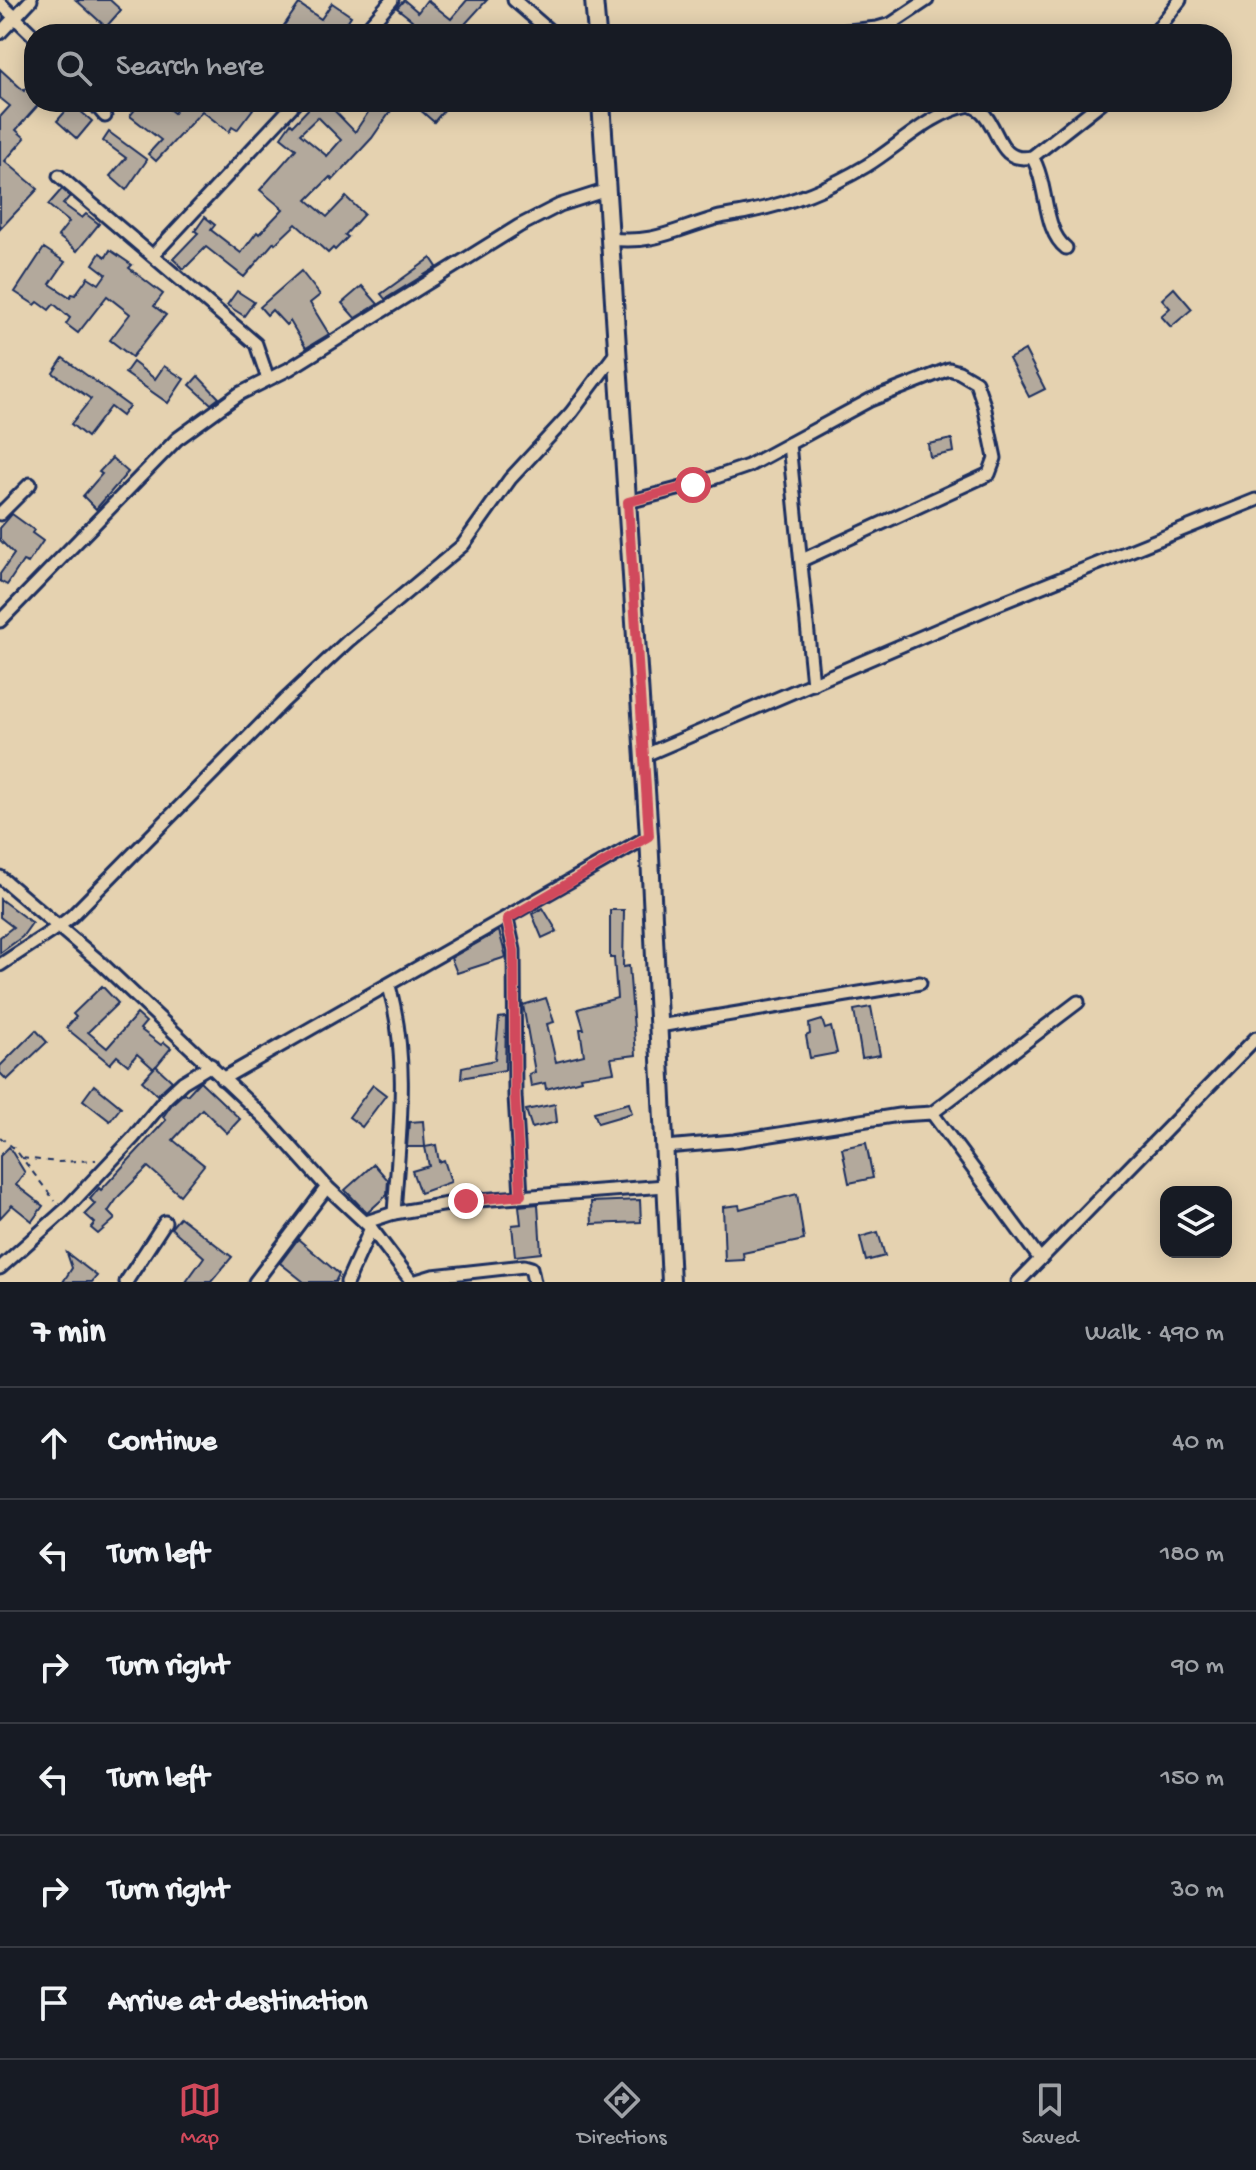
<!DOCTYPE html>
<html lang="en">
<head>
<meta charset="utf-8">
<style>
	body { margin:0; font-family:"Gochi Hand",sans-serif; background:#242831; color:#f1f3f6 }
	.controls { position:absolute; right:24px; bottom:24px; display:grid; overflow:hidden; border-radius:16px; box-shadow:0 4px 20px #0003 }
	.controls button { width:72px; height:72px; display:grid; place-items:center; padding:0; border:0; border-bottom:2px solid #363941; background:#171b24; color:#f1f3f6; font:40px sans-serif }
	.stop { position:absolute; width:24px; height:24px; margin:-18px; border:6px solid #d1495b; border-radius:50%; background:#fff }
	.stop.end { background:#d1495b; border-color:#fff; box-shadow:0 2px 8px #0008 }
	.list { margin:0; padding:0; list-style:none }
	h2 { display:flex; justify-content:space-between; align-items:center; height:104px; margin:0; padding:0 32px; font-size:34px }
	h2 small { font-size:26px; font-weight:400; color:#9ea1a6 }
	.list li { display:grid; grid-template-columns:52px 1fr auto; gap:24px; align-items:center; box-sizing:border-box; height:112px; padding:0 32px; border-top:2px solid #363941 }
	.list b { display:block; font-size:30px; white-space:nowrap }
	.list em { font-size:26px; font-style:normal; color:#9ea1a6 }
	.icon { flex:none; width:44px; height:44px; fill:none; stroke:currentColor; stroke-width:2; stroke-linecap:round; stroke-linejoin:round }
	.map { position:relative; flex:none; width:1256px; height:1282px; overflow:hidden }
	.search { position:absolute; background:#171b24; box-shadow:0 4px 20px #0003; left:24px; right:24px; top:24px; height:88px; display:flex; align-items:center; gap:20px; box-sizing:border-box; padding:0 28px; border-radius:32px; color:#9ea1a6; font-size:30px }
	.sheet { height:776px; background:#171b24 }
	nav { display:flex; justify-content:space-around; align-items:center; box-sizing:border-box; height:112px; border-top:2px solid #363941; background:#171b24; font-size:22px; color:#9ea1a6 }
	nav a { display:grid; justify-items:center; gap:4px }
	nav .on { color:#d1495b }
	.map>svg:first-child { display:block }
</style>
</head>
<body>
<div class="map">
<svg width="1256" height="1282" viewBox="0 0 1256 1282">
	<rect width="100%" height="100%" fill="#e5d2b0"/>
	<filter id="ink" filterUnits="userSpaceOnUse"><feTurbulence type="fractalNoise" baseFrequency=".0125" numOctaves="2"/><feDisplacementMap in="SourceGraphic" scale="16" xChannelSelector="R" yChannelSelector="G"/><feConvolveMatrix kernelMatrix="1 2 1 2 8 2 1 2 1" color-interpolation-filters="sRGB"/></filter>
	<g filter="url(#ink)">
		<g fill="#b3a99c" stroke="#1b2f5e" stroke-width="2" fill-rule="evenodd">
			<polygon points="76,0 110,0 121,10 106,27"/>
			<polygon points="404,0 418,12 427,0 451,19 467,0 487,0 456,34 423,34 409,23 412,20 397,8"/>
			<polygon points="332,3 351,16 339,34 278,34 299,4 321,19"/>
			<polygon points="0,69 24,91 29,85 34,89 34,102 41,102 16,130 25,138 5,161 38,189 0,229 0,117 10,106 0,98"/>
			<polygon points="141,102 160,102 174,113 182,102 244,102 253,109 237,130 232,127 229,132 202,111 156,161 148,154 161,140 130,116"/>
			<path d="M315,102H326L355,132L375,102H397L372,138L333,180L330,177L307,200L327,217L346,197L364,214L345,235L348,237L335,250L333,248L328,253L296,224L275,244L274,242L244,277L206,247L184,269L173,259L198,233L195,231L205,217L215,225L211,230L241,253L257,232L259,234L283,209L260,190L296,149L281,137L291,123L293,125ZM318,117L341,140L327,156L300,134Z"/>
			<polygon points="411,102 451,102 434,122"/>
			<polygon points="72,104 92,121 77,139 57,121"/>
			<polygon points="109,132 147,160 126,190 110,176 126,158 103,141"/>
			<polygon points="62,189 70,196 63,204 82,218 86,214 99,224 77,251 58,236 69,222 48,205"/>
			<polygon points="44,248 65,262 50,284 70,297 72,294 75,295 88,277 99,284 106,274 93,264 100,253 106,257 110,250 132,265 129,268 163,294 154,306 166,315 132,357 110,340 130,314 107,296 78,333 66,324 70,318 54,304 49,310 38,302 35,305 15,292"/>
			<polygon points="431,258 437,267 385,299 381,294"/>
			<polygon points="301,271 320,295 310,303 329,334 306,348 290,321 286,325 272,310 267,315 260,307"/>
			<polygon points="362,286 378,304 355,318 342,303"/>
			<polygon points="1174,288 1192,309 1171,327 1161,316 1170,308 1162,299"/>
			<polygon points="237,291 254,302 244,316 227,305"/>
			<polygon points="1025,350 1045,389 1029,397 1009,359"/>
			<polygon points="63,358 129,406 122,416 110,407 87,437 71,424 91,399 53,373"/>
			<polygon points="133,362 155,379 164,366 184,379 168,403 125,373"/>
			<polygon points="198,376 219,398 211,404 190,385"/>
			<polygon points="952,439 954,452 930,457 928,444"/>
			<polygon points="112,458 128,472 96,509 83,496 102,474 99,472"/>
			<polygon points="12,514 34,530 32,533 43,541 28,563 23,561 7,585 0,581 0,574 14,554 0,540 0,528"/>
			<polygon points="0,899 32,923 22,937 0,953 0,937 13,927 0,917"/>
			<polygon points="543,908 557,931 542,938 532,914"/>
			<polygon points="610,910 624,910 623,967 629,966 636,1055 611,1058 614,1072 580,1077 581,1080 546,1089 545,1083 531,1086 529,1074 535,1072 523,1005 546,998 554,1022 547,1024 556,1062 584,1055 580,1029 584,1029 578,1009 617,998 614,958 610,958"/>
			<polygon points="499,931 506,957 457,973 451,958"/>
			<polygon points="102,986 118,1003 88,1032 107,1048 137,1014 146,1022 140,1029 161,1045 164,1042 171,1048 154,1069 137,1054 128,1065 117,1056 110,1064 66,1028 76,1017 73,1014"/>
			<polygon points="871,1007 880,1055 862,1058 854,1010"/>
			<polygon points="506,1017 505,1070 461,1078 462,1067 495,1060 499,1018"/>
			<polygon points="822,1020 825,1029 831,1027 837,1053 810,1058 806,1036 810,1034 809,1024"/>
			<polygon points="36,1030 47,1042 7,1080 0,1073 0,1066"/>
			<polygon points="156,1066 172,1081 157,1095 142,1081"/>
			<polygon points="200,1081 240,1119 227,1133 202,1109 173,1140 204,1165 180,1195 148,1167 119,1196 108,1212 115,1219 98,1234 91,1228 95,1223 85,1214 95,1204 90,1199 99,1188 101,1190 166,1120 163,1117 172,1104 184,1093 187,1095"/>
			<polygon points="94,1085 121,1107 110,1121 83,1100"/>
			<polygon points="373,1085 386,1095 362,1127 349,1117"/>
			<polygon points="629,1103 632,1113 598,1123 594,1112"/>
			<polygon points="555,1104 557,1122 532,1128 526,1110"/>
			<polygon points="423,1121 425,1147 407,1147 409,1122"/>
			<polygon points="866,1143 873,1178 849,1183 842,1148"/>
			<polygon points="436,1145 439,1162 444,1160 451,1182 420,1193 412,1171 429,1166 425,1147"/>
			<polygon points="9,1147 25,1173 16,1185 43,1206 32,1221 12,1205 0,1218 0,1156"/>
			<polygon points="374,1164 388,1180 387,1195 367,1213 345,1190"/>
			<polygon points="797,1194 804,1240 743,1253 744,1260 725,1261 723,1207 739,1205 740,1209"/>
			<polygon points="640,1200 641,1222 592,1224 591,1202"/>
			<polygon points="538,1204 541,1253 515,1256 512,1225 521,1224 519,1206"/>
			<polygon points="180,1217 232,1257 211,1282 186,1282 204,1257 171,1228"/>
			<polygon points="878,1232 885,1256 866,1261 860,1237"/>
			<polygon points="298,1239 339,1274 335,1282 304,1282 280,1263"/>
			<polygon points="67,1253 97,1276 92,1282 63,1282 72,1268"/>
		</g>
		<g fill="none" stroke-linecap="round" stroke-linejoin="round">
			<g stroke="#1b2f5e" stroke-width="17">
				<g id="street">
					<polyline points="514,0 553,34"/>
					<polyline points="0,3 34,36"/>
					<polyline points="0,33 31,0"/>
					<polyline points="362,34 392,0"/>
					<polyline points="819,34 877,28 891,24 927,0"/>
					<polyline points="1154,34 1180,0"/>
					<polyline points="93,102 105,116"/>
					<path d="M1032,157C1048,183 1043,231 1066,248"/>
					<polyline points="59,176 256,344 268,379"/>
					<path d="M610,239C655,244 674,230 716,218C728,215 740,214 752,211C791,203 831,187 866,166C899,146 931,112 970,105C974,107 979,109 982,112C1000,129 998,164 1032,157L1102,102"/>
					<polyline points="154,254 296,102"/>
					<polyline points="789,444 813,684"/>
					<polyline points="628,502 693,485 748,466 870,400 949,369 959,372 976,382 984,405 995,458 989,474 802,560"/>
					<polyline points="0,514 30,484"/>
					<polyline points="0,621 177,439 239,394 289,369 519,226 560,205 607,190"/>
					<polyline points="643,756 998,604 1256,500"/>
					<polyline points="0,877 100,962 267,1120 327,1187 371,1228 412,1282"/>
					<polyline points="507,919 514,950 515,1096 521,1195"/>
					<polyline points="0,965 58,927 72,916 284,701 348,641 463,545 510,479 571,413 616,353"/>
					<path d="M389,986C410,1060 399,1138 394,1213"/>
					<polyline points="659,1026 920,983"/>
					<polyline points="222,1079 649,836"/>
					<polyline points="932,1113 1078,1002"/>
					<polyline points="666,1147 734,1141 899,1115 932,1113 1040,1259"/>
					<polyline points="366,1222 394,1213 466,1201 665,1186"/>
					<polyline points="0,1268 66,1209 133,1138 166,1098 183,1082 211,1065"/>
					<polyline points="126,1282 165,1222"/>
					<polyline points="255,1282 327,1187"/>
					<polyline points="347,1282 371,1228"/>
					<polyline points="413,1282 433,1276 524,1266 531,1268 534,1282"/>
					<polyline points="1018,1282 1256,1038"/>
				</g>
			</g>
			<g stroke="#1b2f5e" stroke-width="22">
				<g id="secondary">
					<polyline points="594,0 597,34"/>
					<polyline points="601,102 649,836 671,1282"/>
				</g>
			</g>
			<g stroke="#1b2f5e" stroke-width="2" stroke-dasharray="6 6" stroke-linecap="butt">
				<polyline points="0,1137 15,1149 55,1201"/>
				<polyline points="22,1158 58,1162 96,1160"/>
			</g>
			<use href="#street" stroke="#e5d2b0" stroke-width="11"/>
			<use href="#secondary" stroke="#e5d2b0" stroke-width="16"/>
		</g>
	</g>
	<g fill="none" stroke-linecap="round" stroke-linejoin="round" filter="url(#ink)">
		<polyline stroke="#d1495b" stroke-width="10" points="466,1201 521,1195 515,1096 514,950 507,919 649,836 628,502 693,485"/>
	</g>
</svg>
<div class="controls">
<button><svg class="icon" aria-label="layers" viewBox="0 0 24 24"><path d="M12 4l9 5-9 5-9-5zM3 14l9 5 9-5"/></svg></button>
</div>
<div class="stop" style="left:693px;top:485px"></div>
<div class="stop end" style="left:466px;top:1201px"></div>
<div class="search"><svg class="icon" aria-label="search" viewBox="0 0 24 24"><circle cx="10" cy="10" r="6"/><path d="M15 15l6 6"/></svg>Search here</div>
</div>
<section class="sheet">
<h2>7 min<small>Walk · 490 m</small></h2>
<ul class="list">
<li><svg class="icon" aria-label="ahead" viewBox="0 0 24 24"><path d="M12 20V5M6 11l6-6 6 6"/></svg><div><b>Continue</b></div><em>40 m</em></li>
<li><svg class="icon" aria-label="left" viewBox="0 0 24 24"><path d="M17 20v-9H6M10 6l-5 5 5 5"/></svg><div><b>Turn left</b></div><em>180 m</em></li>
<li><svg class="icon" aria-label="right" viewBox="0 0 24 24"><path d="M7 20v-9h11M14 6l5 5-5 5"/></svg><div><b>Turn right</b></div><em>90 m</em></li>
<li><svg class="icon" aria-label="left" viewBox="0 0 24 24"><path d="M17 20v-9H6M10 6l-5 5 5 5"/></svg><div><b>Turn left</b></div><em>150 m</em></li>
<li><svg class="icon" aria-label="right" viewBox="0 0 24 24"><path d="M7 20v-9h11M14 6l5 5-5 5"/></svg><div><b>Turn right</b></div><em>30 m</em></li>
<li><svg class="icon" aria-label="arrive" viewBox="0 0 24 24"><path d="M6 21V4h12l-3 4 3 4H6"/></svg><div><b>Arrive at destination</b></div></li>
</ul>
</section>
<nav>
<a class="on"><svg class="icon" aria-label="map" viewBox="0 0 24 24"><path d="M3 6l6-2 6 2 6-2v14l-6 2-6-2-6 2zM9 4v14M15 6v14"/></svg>Map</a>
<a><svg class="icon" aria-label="directions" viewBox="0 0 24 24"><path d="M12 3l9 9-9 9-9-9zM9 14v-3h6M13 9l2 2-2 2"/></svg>Directions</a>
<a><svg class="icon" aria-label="saved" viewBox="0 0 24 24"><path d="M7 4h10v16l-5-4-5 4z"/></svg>Saved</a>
</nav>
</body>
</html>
